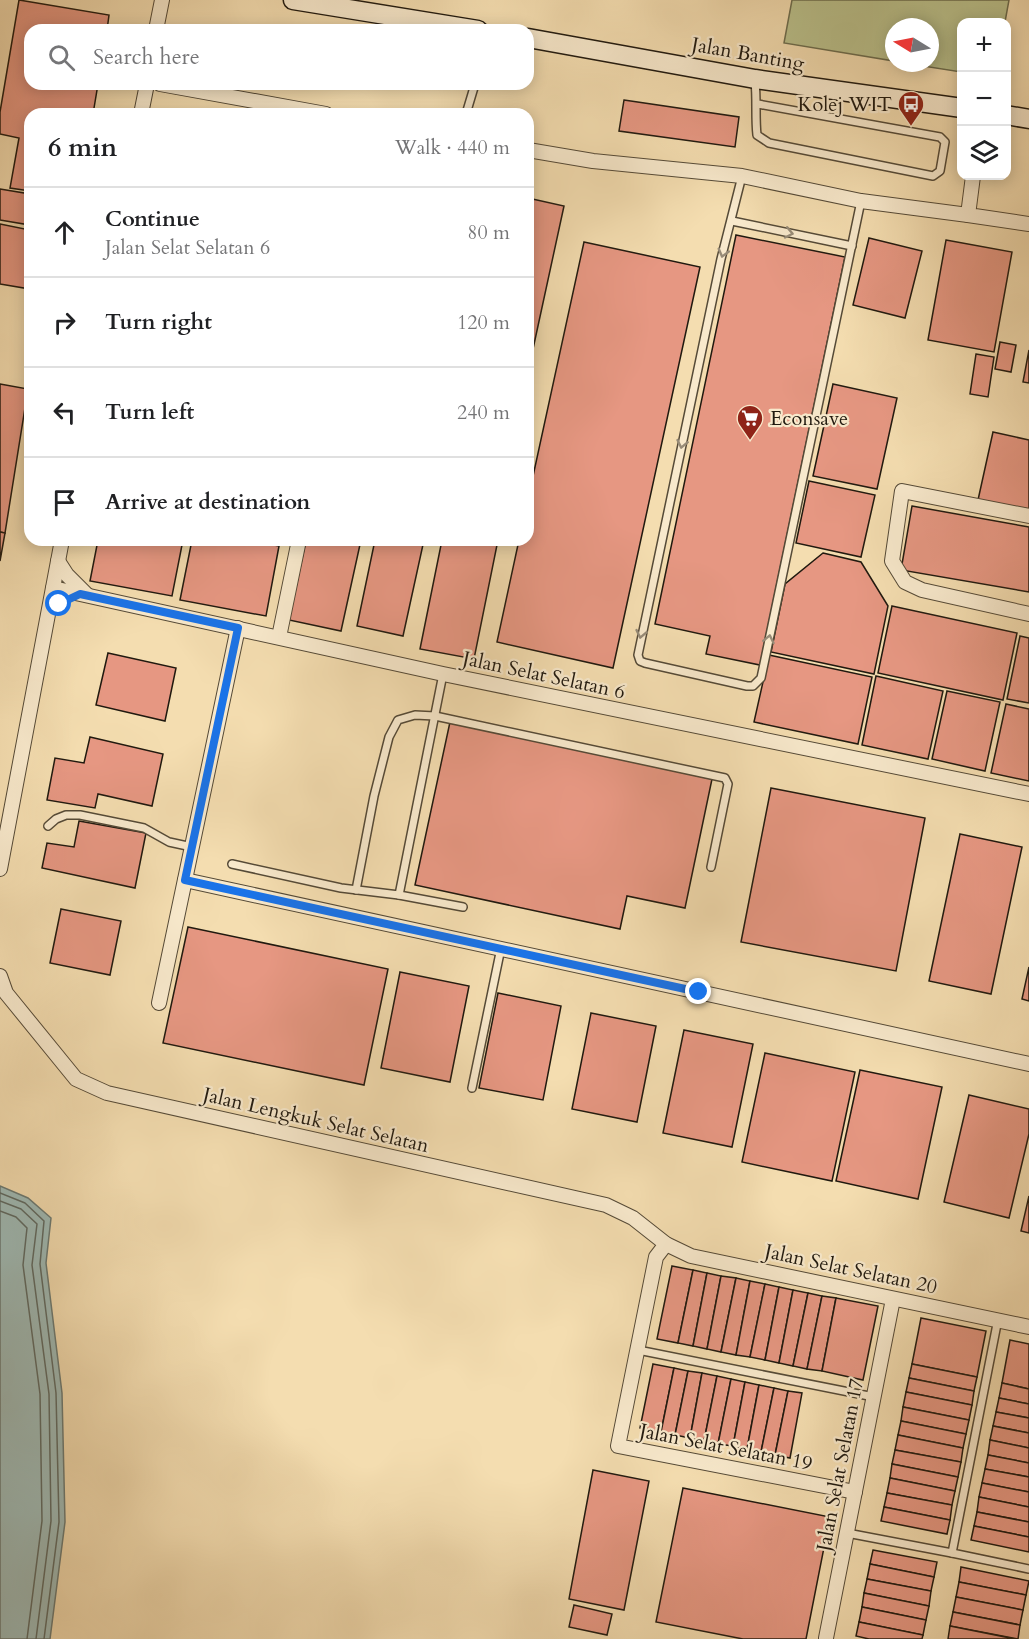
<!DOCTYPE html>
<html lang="en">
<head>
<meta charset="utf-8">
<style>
	body { margin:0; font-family:Cardo,serif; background:#f2f2f2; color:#202124 }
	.controls { position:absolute; right:18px; top:18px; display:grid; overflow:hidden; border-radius:12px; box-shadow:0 3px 15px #0003 }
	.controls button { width:54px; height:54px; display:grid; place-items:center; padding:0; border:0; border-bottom:2px solid #e0e0e0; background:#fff; color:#202124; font:30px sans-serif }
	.compass { position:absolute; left:885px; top:18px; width:54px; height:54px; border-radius:50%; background:#fff; box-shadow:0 3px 15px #0003; rotate:280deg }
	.stop { position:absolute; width:18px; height:18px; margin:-14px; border:4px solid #1a73e8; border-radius:50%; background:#fff }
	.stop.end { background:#1a73e8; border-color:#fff; box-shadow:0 2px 6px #0008 }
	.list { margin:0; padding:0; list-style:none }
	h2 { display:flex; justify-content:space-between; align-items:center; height:78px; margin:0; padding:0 24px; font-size:26px }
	h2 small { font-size:20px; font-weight:400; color:#757577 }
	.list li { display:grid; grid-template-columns:39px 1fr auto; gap:18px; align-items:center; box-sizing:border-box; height:90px; padding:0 24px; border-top:2px solid #e0e0e0 }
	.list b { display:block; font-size:22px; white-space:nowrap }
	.list p { margin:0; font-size:20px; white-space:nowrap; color:#757577 }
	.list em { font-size:20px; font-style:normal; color:#757577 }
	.icon { flex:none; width:33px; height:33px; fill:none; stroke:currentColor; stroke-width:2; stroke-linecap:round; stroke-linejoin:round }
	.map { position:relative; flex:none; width:1029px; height:1639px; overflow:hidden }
	.search { position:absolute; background:#fff; box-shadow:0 3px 15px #0003; left:24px; top:24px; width:510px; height:66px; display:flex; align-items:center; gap:15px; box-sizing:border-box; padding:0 21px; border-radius:18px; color:#757577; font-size:22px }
	.panel { position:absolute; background:#fff; box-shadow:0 3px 15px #0003; left:24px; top:108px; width:510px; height:438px; border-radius:18px }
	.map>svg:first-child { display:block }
</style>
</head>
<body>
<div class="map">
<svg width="1029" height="1639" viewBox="0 0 1029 1639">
	<rect width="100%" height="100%" fill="#f4ddb0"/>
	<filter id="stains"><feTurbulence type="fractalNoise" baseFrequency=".00333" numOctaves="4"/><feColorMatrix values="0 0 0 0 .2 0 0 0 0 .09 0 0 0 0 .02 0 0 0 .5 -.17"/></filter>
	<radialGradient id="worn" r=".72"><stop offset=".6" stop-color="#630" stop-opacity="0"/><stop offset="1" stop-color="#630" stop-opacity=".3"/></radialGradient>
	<polygon fill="#bac18c" stroke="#6d6d4e" stroke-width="1.5" points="792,0 1009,0 1005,22 962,22 961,72 904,63 930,63 930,27 894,27 894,61 784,43"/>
	<polygon fill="#9fbab5" stroke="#6c7a73" stroke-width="1.5" points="0,1186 28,1198 51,1218 46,1263 62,1393 65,1522 50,1639 0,1639"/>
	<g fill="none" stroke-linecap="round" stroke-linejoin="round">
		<g stroke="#606a62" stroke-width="1.5">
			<polyline points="0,1193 25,1203 44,1221 40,1264 56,1393 59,1522 44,1639"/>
			<polyline points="0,1201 21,1209 37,1224 32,1265 49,1394 51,1521 36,1639"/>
			<polyline points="0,1211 16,1217 27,1228 23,1265 40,1394 42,1521 27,1639"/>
		</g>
	</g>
	<g fill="#e69782" stroke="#20190f" stroke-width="1.5">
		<polygon points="19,0 109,15 107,30 30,30 30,84 98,84 93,114 30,114 30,191 10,188 19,138 0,134 0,112"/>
		<polygon points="624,100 739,117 735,147 619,131"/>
		<polygon points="0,189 30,194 30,225 0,220"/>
		<polygon points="528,198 564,206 528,372"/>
		<polygon points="0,224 30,230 30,289 0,284"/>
		<polygon points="736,235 845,257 760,665 706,654 710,636 655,624"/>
		<polygon points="869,238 922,251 905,318 853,305"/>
		<polygon points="946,240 1012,252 994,352 928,340"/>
		<polygon points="584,242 700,267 613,668 497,642 519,540 528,540 528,499"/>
		<polygon points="1000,342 1016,345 1011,372 995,369"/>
		<polygon points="1029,350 1029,383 1023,382"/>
		<polygon points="976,354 994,357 988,397 970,394"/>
		<polygon points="0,384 28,389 5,533 0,532"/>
		<polygon points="833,384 897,398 877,489 813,476"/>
		<polygon points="993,432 1029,440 1029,511 978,500"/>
		<polygon points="809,481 875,495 861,557 796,543"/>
		<polygon points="912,506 1029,527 1029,592 901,570"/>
		<polygon points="0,532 5,533 0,561"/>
		<polygon points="98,540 183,540 172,596 90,581"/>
		<polygon points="192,540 249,540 279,546 266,616 180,600"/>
		<polygon points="306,540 361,540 341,631 289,620"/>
		<polygon points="375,540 424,540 403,636 357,626"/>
		<polygon points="442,540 498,540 474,659 420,649"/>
		<polygon points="823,553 861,562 888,606 874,674 771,652 785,584"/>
		<polygon points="892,606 1017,633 1003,700 878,673"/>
		<polygon points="1020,636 1029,638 1029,703 1007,699"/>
		<polygon points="108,653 176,668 165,721 96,705"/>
		<polygon points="769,655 872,677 858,744 754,722"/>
		<polygon points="876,676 943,691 928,759 862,745"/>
		<polygon points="947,691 1000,702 985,771 932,759"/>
		<polygon points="1006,704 1029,709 1029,781 991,773"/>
		<polygon points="450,722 712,779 685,908 627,896 620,929 415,885"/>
		<polygon points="90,737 163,754 152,806 98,794 95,808 47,800 55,758 84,763"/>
		<polygon points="771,788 925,818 896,971 741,942"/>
		<polygon points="79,821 146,833 135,888 42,868 47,843 74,847"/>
		<polygon points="960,834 1022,847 991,994 929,981"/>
		<polygon points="61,909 121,921 110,975 50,963"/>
		<polygon points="188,927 388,969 364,1085 163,1043"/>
		<polygon points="1029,967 1029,1001 1022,999"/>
		<polygon points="400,972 469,986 450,1082 381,1068"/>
		<polygon points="498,993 561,1006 543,1100 479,1088"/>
		<polygon points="591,1013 656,1026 637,1122 572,1109"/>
		<polygon points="684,1030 753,1044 732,1147 663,1133"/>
		<polygon points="765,1053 855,1072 832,1181 742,1162"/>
		<polygon points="860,1070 942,1087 918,1199 836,1181"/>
		<polygon points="969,1095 1029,1109 1029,1134 1009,1218 944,1202"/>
		<polygon points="1029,1196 1029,1233 1021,1231"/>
		<polygon points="672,1266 693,1270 678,1343 657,1339"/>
		<polygon points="693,1270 707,1273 693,1346 678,1343"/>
		<polygon points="707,1273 721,1276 707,1349 693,1346"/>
		<polygon points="721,1276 736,1278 721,1352 707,1349"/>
		<polygon points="736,1278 750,1281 736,1355 721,1352"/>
		<polygon points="750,1281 765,1284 750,1357 736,1355"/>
		<polygon points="765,1284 779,1287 765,1360 750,1357"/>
		<polygon points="779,1287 793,1290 779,1363 765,1360"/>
		<polygon points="793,1290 808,1293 793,1366 779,1363"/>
		<polygon points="808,1293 822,1296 807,1369 793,1366"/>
		<polygon points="822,1296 836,1298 822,1371 807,1369"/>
		<polygon points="836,1298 878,1306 863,1380 822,1371"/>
		<polygon points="921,1318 986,1331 977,1377 912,1364"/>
		<polygon points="1010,1340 1029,1344 1029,1389 1002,1383"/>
		<polygon points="653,1364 674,1368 661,1432 640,1428"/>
		<polygon points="912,1364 977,1377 974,1391 909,1378"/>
		<polygon points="674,1368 688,1371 675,1435 661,1432"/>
		<polygon points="688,1371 702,1373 690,1438 675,1435"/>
		<polygon points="702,1373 717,1376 704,1441 690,1438"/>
		<polygon points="717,1376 731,1379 718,1444 704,1441"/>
		<polygon points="909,1378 974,1391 972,1405 906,1392"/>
		<polygon points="731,1379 745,1382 733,1446 718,1444"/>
		<polygon points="745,1382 759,1385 747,1449 733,1446"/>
		<polygon points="1002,1383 1029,1389 1029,1404 999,1398"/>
		<polygon points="759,1385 774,1388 761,1452 747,1449"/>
		<polygon points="774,1388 788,1391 775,1455 761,1452"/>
		<polygon points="788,1391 802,1393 790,1458 775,1455"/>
		<polygon points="906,1392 972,1405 969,1420 903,1407"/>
		<polygon points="999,1398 1029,1404 1029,1418 996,1412"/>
		<polygon points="903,1407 969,1420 966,1434 901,1421"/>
		<polygon points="996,1412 1029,1418 1029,1433 993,1426"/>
		<polygon points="901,1421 966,1434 963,1448 898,1435"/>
		<polygon points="993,1426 1029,1433 1029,1448 990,1440"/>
		<polygon points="898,1435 963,1448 961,1462 895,1450"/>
		<polygon points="990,1440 1029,1448 1029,1463 988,1455"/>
		<polygon points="895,1450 961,1462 958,1477 892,1464"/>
		<polygon points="988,1455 1029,1463 1029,1477 985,1469"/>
		<polygon points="892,1464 958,1477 955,1491 890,1478"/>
		<polygon points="985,1469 1029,1477 1029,1492 982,1483"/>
		<polygon points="593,1470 649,1481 624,1610 569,1599"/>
		<polygon points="890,1478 955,1491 952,1505 887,1493"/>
		<polygon points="982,1483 1029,1492 1029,1507 979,1497"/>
		<polygon points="683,1488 830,1517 806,1639 743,1639 656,1622"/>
		<polygon points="887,1493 952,1505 950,1520 884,1507"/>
		<polygon points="979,1497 1029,1507 1029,1522 977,1512"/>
		<polygon points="884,1507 950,1520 947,1534 881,1521"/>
		<polygon points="977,1512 1029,1522 1029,1537 974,1526"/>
		<polygon points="974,1526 1029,1537 1029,1552 971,1540"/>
		<polygon points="873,1550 937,1562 934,1577 870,1564"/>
		<polygon points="870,1564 934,1577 931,1591 867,1579"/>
		<polygon points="961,1567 1029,1581 1026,1595 959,1582"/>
		<polygon points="867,1579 931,1591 929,1606 864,1593"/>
		<polygon points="959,1582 1026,1595 1023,1610 956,1597"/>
		<polygon points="864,1593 929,1606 926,1620 862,1607"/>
		<polygon points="956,1597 1023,1610 1020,1625 953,1612"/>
		<polygon points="574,1605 612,1614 607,1635 569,1627"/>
		<polygon points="862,1607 926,1620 923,1635 859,1622"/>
		<polygon points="953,1612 1020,1625 1018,1639 950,1626"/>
		<polygon points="859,1622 923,1635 922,1639 869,1639 856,1636"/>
		<polygon points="950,1626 1015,1639 948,1639"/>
	</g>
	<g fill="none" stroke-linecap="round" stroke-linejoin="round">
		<g stroke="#554a37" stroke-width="10">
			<g id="lane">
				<path d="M755,81C757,100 755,117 757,135L769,143L933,176L940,171L945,142L940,137L758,104"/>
				<polyline points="466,114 475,84"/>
				<polyline points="742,176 721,259 638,655 640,661 645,663 747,686 753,686 761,678 861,201"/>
				<polyline points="732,221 852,246"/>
				<polyline points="48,826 56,819 66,815 80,815 144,828 169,842 192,847"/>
				<polyline points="232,864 341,888 399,895 463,907"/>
				<polyline points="356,890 374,796 389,737 398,720 415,715 435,716 725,778 728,784 711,867"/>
				<polyline points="399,895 443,674"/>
				<polyline points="472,1088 501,948"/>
				<polyline points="998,1319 952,1553 1029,1569"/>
				<polyline points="638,1350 874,1397"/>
				<polyline points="847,1533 952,1553"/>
			</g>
		</g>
		<g stroke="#554a37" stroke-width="16">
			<g id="street">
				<polyline points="156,30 162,0"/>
				<polyline points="160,84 326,114"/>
				<polyline points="141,114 147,84"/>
				<polyline points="528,150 593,161 742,176 861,201 968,215"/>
				<polyline points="973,176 968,215 1029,224"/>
				<polyline points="1029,516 902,491 892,561 905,582 922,590 1029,614"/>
				<polyline points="58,561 67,575 87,595"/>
				<polyline points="53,588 443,674 1029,794"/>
				<polyline points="279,637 299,540"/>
				<polyline points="0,869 62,540"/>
				<polyline points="185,880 1029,1064"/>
				<polyline points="0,976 6,993 76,1079 107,1093 606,1205 633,1218 666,1244 691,1256 1029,1327"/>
				<polyline points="159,1003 238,628"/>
				<polyline points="666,1244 656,1257 618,1446 855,1492"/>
				<polyline points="826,1638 893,1299"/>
			</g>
		</g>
		<g stroke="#20190f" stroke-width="21">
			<g id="secondary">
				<polyline points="293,0 478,30"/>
				<polyline points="528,38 755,79 962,108"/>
				<polyline points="1006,115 1029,119"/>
			</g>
		</g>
		<use href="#lane" stroke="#f8e9cc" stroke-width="7"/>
		<use href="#street" stroke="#f8e9cc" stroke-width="14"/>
		<use href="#secondary" stroke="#f8e9cc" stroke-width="18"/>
	</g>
	<defs><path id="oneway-chevron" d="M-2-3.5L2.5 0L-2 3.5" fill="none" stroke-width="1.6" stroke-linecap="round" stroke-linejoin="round" transform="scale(1.5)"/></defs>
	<g stroke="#978b77">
		<use href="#oneway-chevron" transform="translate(789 233) rotate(12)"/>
		<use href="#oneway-chevron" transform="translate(723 253) rotate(105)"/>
		<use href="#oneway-chevron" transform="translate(682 444) rotate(102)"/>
		<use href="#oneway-chevron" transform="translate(641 634) rotate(102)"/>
		<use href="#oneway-chevron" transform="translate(769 639) rotate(-78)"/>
	</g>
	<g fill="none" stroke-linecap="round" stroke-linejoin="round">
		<polyline stroke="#1a73e8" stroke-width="8" points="59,604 80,594 238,628 185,880 699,992"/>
	</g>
	<defs>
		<g id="bus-pin" transform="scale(1.35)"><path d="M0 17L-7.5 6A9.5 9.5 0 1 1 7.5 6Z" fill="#8f2418" stroke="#f8e9cc"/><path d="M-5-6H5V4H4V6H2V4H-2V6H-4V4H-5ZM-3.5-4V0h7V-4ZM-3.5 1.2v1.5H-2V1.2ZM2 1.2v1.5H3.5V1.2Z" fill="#fff"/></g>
		<g id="supermarket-pin" transform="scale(1.35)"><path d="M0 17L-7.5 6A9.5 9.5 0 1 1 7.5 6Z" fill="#8f2418" stroke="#f8e9cc"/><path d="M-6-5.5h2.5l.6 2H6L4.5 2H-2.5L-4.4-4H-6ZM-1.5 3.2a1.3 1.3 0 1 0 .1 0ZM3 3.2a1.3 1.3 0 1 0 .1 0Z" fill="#fff"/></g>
	</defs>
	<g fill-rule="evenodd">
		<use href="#bus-pin" x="911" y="104"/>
		<use href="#supermarket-pin" x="750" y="418"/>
	</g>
	<g text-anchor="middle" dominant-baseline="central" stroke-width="4.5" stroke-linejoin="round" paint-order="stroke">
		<g font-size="20" fill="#20190f" stroke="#f8e9cc">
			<text transform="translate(748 54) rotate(10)">Jalan Banting</text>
			<text transform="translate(544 675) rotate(12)">Jalan Selat Selatan 6</text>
			<text transform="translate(316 1120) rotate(13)">Jalan Lengkuk Selat Selatan</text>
			<text transform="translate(851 1269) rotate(12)">Jalan Selat Selatan 20</text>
			<text transform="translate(726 1447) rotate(11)">Jalan Selat Selatan 19</text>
			<text transform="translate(840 1465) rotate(-79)">Jalan Selat Selatan 17</text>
		</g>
		<g font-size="20" fill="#20190f" stroke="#f8e9cc" text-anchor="end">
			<text x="892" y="104">Kolej WIT</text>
			<text x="770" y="418" text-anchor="start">Econsave</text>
		</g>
	</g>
	<rect width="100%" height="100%" filter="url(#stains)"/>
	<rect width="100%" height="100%" fill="url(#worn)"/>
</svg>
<div class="controls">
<button>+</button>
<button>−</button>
<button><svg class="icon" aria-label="layers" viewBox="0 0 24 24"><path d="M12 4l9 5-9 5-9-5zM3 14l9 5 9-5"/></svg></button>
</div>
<svg class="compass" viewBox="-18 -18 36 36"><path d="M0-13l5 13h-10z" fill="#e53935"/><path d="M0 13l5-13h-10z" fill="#757577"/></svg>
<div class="stop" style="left:59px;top:604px"></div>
<div class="stop end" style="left:699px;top:992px"></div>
<div class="search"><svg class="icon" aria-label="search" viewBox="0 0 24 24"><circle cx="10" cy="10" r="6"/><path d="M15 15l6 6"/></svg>Search here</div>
<section class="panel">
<h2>6 min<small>Walk · 440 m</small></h2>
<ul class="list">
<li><svg class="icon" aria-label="ahead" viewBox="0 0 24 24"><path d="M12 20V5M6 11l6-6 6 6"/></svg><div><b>Continue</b><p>Jalan Selat Selatan 6</p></div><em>80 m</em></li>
<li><svg class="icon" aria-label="right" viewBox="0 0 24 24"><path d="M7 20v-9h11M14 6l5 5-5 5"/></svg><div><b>Turn right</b></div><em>120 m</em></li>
<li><svg class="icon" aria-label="left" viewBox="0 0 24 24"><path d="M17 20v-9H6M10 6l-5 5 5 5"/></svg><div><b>Turn left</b></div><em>240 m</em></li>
<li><svg class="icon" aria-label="arrive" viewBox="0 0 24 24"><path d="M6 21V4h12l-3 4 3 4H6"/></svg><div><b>Arrive at destination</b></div></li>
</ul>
</section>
</div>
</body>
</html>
